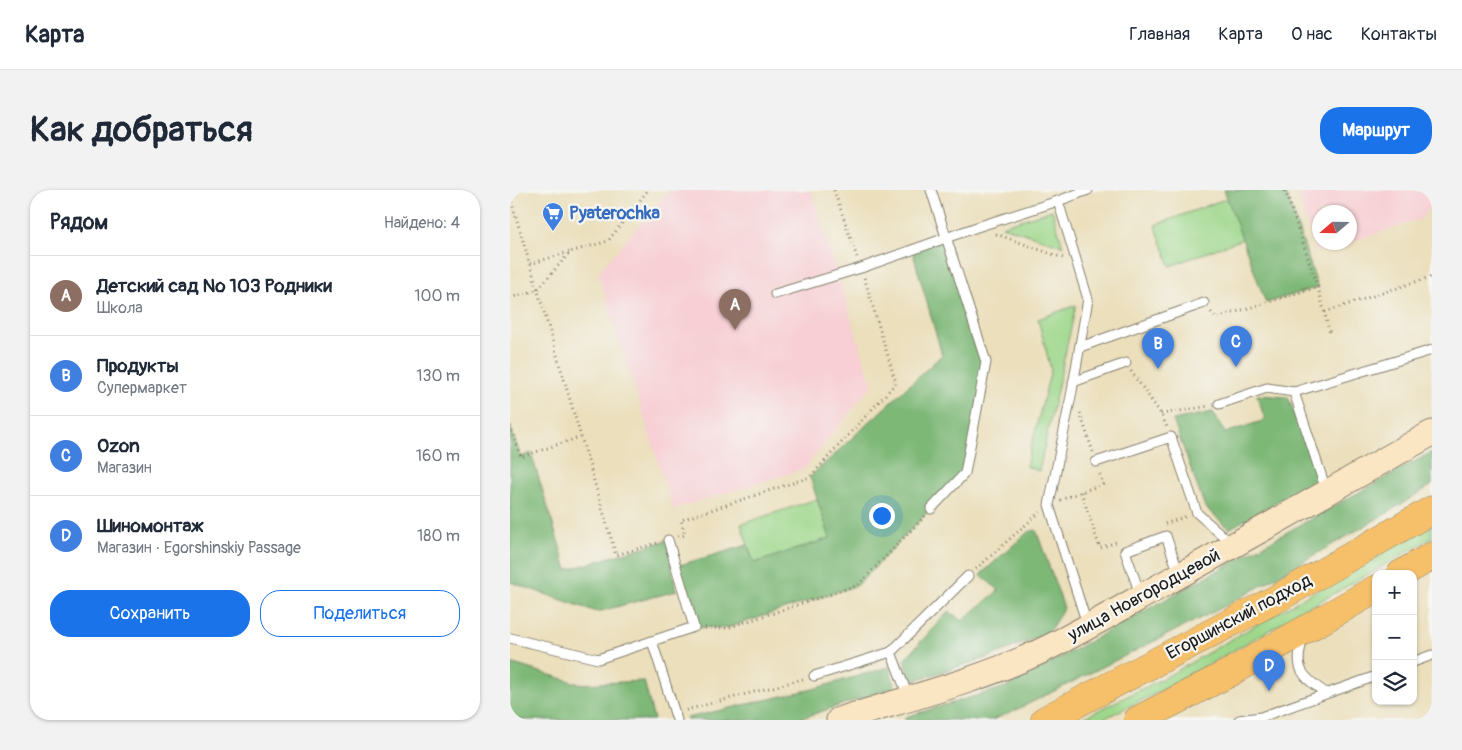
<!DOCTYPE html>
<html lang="ru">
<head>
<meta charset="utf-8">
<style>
	body { margin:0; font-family:Pangolin,sans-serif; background:#f2f2f3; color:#1f2937 }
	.controls { position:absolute; right:15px; bottom:15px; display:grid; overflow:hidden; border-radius:10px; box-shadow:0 1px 4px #0004 }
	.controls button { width:45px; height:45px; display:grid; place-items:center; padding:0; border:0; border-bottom:1px solid #e0e1e3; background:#fff; color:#1f2937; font:25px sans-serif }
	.compass { position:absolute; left:802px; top:15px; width:45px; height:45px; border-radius:50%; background:#fff; box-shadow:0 1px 4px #0004; rotate:250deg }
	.you { position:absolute; left:371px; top:325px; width:18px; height:18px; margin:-12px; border:4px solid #fff; border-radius:50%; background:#1a73e8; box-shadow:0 0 0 8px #1a73e833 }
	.badge { display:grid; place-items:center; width:32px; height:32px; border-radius:50%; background:#1a73e8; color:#fff; font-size:16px; font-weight:700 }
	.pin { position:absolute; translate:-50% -41px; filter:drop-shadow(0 1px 2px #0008) }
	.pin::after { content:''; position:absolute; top:26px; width:18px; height:15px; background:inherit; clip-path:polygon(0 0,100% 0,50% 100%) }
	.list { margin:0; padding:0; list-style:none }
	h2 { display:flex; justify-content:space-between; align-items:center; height:65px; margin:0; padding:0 20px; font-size:21px }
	h2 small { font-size:16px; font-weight:400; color:#747a83 }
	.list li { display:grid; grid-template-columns:32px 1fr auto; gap:15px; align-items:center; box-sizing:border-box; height:80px; padding:0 20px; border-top:1px solid #e0e1e3 }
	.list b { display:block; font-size:19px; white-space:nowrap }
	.list p { margin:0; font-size:16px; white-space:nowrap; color:#747a83 }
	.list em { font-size:16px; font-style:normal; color:#747a83 }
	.actions { display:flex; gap:10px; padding:15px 20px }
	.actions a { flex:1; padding:11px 0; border:1px solid #1a73e8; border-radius:20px; text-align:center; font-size:18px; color:#1a73e8 }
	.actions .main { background:#1a73e8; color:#fff }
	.icon { flex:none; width:28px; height:28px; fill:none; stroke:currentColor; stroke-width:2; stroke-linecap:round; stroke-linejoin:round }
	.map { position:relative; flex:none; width:922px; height:530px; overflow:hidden; border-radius:20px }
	header { display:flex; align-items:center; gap:30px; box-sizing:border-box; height:70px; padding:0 25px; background:#fff; border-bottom:1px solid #e0e1e3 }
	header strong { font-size:24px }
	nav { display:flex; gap:28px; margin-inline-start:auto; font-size:18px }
	.intro { display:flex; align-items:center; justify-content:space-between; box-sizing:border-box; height:120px; padding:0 30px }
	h1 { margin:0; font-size:35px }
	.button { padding:12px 22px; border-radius:20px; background:#1a73e8; color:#fff; font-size:18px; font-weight:700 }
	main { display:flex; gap:30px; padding:0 30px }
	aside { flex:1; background:#fff; border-radius:20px; box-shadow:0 1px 4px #0004 }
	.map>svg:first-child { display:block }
</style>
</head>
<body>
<header>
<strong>Карта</strong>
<nav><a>Главная</a><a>Карта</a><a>О нас</a><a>Контакты</a></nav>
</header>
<div class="intro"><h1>Как добраться</h1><a class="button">Маршрут</a></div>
<main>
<aside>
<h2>Рядом<small>Найдено: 4</small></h2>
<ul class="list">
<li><span class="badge" style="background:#8d6e63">A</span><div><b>Детский сад № 103 Родники</b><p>Школа</p></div><em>100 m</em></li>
<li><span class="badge" style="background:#3f7fe0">B</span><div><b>Продукты</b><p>Супермаркет</p></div><em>130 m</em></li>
<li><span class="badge" style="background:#3f7fe0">C</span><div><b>Ozon</b><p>Магазин</p></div><em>160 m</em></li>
<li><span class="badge" style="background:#3f7fe0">D</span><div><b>Шиномонтаж</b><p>Магазин · Egorshinskiy Passage</p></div><em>180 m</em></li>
</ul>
<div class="actions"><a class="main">Сохранить</a><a>Поделиться</a></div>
</aside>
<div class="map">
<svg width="922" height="530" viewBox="0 0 922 530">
	<rect width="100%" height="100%" fill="#f6f6f2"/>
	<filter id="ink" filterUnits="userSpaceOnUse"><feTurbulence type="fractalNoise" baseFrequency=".02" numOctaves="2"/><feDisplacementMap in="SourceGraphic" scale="10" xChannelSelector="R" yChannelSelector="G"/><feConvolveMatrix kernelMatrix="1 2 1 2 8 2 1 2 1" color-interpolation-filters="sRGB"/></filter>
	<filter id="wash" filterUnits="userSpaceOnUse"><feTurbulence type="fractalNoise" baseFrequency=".0096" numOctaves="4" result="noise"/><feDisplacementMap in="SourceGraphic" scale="20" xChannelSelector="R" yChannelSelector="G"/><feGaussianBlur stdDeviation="1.12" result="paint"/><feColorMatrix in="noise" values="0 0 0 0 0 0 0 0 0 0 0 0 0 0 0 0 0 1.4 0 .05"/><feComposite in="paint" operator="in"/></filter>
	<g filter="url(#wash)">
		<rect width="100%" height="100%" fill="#ebdfbc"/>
		<g fill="#f7cfd4">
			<polygon points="167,0 301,0 362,195 294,279 163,319 88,83 157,3"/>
			<polygon points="786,0 922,0 922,14 911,29 840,52 839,22 809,22 809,52 836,53 806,62"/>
		</g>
		<g fill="#9ed78b" stroke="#5d7a54">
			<polygon points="718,8 733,49 660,76 645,35"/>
			<polygon points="542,20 553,56 492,36"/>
			<polygon points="566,115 529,281 516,276 541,180 528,129"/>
			<polygon points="307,309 320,348 244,374 231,334"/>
			<polygon points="922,334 922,348 659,497 591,530 569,530 656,487"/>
		</g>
		<g fill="#7eb877" stroke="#4d6a4a">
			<polygon points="714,0 775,0 808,97 756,113"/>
			<polygon points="437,48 476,172 455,283 348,395 217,438 184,437 166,376 238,355 244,373 320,348 300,287 432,165 402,60"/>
			<polygon points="747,205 778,207 808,288 719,339 695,317 663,230 703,222 715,243 755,230"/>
			<polygon points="0,236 11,267 21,263 57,380 158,350 166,401 87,422 0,392"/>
			<polygon points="922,262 922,295 877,323 721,413 502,522 482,530 395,530 395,527 499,496"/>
			<polygon points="526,340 554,418 538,443 479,467 402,491 394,470 439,421 452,431 489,400 470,385 518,342"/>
			<polygon points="0,473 70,494 134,491 144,530 0,530"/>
			<polygon points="379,477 385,497 286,530 177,530 177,528 303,499"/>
		</g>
	</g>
	<g filter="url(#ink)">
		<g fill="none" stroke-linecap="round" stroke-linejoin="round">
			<g stroke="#847e6c" stroke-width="11">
				<g id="lane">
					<polyline points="265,104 351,78 467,37 548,11"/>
					<polyline points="570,157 694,113"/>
					<polyline points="563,192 616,173"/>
					<polyline points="784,202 922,160"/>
					<polyline points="709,214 757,198 784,202 816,300"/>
					<polyline points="586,272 661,247 687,323 722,354"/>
					<polyline points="421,319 455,283 476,172 421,0"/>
					<polyline points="158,350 184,437 142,451 167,530"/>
					<polyline points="630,404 615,361 656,346 669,384"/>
					<polyline points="577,434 539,315 562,201 578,109 548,11 578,0"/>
					<polyline points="0,448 88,469 142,451"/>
					<path d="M793,449C783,478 792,487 816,503"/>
					<polyline points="381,462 458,386"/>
					<polyline points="903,472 922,465"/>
					<polyline points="304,486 381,462 398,506"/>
					<polyline points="729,530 751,527 866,486"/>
				</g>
			</g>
			<g stroke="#847e6c" stroke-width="27">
				<path id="secondary" d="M329,530C395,509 465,492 529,462C571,442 611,418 652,395C743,345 832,294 922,243"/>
			</g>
			<g stroke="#847e6c" stroke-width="29">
				<g id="primary">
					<polyline points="891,384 922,366"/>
					<polyline points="535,530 766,409 922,320"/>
					<polyline points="628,530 723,481 866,399"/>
				</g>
			</g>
			<g stroke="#847e6c" stroke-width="3" stroke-dasharray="1 4" stroke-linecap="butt">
				<polyline points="324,0 347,67"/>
				<polyline points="0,7 106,365 148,353"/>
				<polyline points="486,44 553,68"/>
				<polyline points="20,74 59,62"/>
				<polyline points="808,97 820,144"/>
				<polyline points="0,108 27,100 60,62 98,51 138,0"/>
				<polyline points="701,122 706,128 808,97 775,0"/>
				<polyline points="815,122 920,87 922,84"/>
				<polyline points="621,181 651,224 657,237"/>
				<polyline points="570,223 583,262"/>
				<polyline points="651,224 700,216"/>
				<polyline points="0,236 11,267 70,247"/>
				<polyline points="571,302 590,358 609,351"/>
				<polyline points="550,310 593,294 589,282"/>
				<polyline points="655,334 677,326"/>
				<polyline points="168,347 175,345 171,330 300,287 386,193 354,87"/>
				<polyline points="466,379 530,322"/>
				<polyline points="195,438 217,438 348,395 415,326"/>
				<polyline points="176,520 293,489"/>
			</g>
			<use href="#lane" stroke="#fff" stroke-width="9"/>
			<use href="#secondary" stroke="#fbe6c4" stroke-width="25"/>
			<use href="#primary" stroke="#f6c06b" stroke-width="28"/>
		</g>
	</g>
	<defs>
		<g id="supermarket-pin" transform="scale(1.125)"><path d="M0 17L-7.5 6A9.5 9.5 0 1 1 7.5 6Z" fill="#3f7fe0" stroke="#f6f6f2"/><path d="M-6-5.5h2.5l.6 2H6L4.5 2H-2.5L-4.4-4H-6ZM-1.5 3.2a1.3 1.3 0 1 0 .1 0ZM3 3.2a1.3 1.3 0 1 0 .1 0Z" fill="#fff"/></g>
	</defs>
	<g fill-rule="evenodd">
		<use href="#supermarket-pin" x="43" y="23"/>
	</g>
	<g text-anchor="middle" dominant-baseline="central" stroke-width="4.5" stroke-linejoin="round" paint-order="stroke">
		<g font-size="18" font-weight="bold" fill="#366cbe" stroke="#f6f6f2" text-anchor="start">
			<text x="59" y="23">Pyaterochka</text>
		</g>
		<g font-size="18" fill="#1c1c1c" stroke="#f6f6f2">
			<text transform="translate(634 405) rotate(-29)">улица Новгородцевой</text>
			<text transform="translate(729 427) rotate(-28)">Егоршинский подход</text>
		</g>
	</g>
</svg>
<div class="controls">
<button>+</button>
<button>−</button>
<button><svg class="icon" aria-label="layers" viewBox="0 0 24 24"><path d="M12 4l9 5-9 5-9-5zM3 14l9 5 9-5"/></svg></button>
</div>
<svg class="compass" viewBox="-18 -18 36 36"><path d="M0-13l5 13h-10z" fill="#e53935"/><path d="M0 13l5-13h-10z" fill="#747a83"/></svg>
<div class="you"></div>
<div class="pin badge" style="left:225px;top:140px;background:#8d6e63">A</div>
<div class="pin badge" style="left:648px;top:179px;background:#3f7fe0">B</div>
<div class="pin badge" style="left:726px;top:177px;background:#3f7fe0">C</div>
<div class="pin badge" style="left:759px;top:501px;background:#3f7fe0">D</div>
</div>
</main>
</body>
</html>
